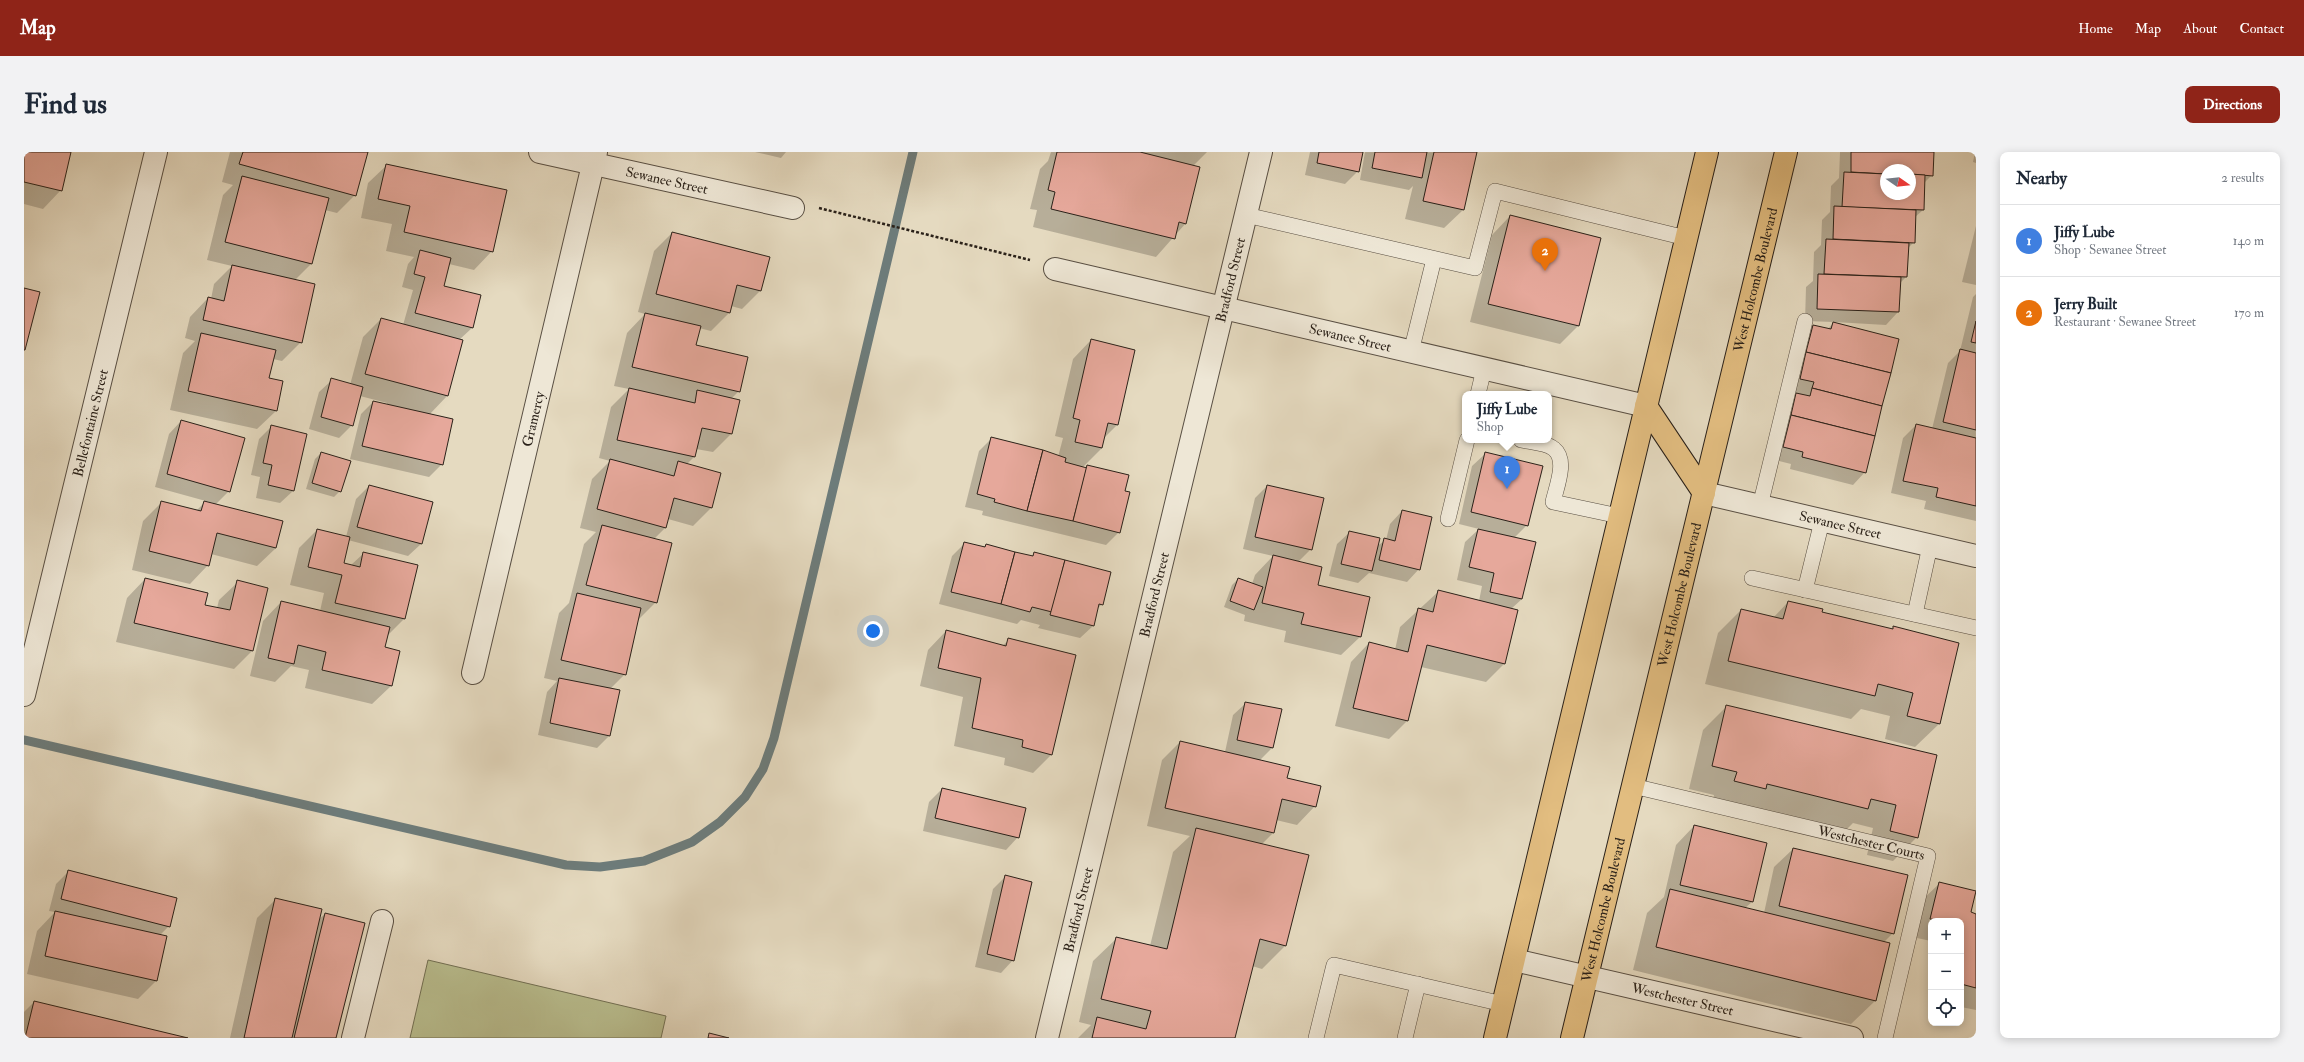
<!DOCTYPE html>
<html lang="en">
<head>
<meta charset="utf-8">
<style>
	body { margin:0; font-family:"IM FELL Double Pica",serif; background:#f2f2f3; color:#1f2937 }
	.controls { position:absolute; right:12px; bottom:12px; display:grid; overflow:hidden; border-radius:8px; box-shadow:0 2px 10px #0003 }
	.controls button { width:36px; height:36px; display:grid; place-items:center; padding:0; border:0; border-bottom:1px solid #e0e1e3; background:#fff; color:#1f2937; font:20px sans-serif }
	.compass { position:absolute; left:1856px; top:12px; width:36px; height:36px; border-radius:50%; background:#fff; box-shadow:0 2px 10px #0003; rotate:104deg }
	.you { position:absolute; left:849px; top:479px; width:14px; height:14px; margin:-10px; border:3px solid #fff; border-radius:50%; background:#1a73e8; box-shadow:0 0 0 6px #1a73e833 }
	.badge { display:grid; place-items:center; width:26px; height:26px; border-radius:50%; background:#8f2418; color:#fff; font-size:13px; font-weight:700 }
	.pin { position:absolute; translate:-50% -33px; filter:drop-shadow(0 1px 2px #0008) }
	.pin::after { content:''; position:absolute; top:21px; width:14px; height:12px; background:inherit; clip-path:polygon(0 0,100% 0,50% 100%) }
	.popup { position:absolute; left:1438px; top:239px; width:90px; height:52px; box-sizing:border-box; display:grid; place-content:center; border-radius:8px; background:#fff; filter:drop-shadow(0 1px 3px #0005); font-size:13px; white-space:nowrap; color:#747a83 }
	.popup b { font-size:15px; color:#1f2937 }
	.popup::after { content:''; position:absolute; left:50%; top:100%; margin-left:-8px; border:8px solid transparent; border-top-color:#fff }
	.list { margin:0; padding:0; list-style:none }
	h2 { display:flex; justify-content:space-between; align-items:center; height:52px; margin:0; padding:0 16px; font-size:17px }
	h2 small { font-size:13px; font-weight:400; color:#747a83 }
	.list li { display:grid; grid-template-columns:26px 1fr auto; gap:12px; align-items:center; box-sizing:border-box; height:72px; padding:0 16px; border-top:1px solid #e0e1e3 }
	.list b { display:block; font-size:15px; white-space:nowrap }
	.list p { margin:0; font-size:13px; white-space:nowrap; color:#747a83 }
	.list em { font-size:13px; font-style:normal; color:#747a83 }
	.icon { flex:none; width:22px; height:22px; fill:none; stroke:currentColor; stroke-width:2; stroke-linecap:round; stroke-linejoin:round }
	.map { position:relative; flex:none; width:1952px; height:886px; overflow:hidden; border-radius:8px }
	header { display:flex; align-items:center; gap:24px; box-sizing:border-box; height:56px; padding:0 20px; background:#8f2418; color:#fff }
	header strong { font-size:19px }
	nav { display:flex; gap:22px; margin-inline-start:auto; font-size:14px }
	.intro { display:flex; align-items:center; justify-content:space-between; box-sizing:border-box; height:96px; padding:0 24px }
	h1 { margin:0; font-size:28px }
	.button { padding:10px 18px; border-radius:8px; background:#8f2418; color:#fff; font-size:14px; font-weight:700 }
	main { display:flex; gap:24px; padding:0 24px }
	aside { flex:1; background:#fff; border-radius:8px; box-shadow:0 2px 10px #0003 }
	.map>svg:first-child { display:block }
</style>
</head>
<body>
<header>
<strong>Map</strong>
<nav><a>Home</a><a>Map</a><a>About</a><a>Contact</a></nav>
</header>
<div class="intro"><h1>Find us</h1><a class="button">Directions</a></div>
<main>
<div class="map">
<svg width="1952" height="886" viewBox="0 0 1952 886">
	<rect width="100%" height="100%" fill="#e5dac0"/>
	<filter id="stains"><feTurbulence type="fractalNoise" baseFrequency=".005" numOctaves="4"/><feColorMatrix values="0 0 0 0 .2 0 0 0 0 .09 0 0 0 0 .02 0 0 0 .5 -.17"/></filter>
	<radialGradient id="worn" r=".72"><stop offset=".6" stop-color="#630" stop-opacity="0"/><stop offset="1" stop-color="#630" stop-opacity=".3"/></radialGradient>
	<polygon fill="#b9be8f" stroke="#727054" points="404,808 642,864 637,886 386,886"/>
	<g fill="#0003" fill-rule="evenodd">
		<polygon points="0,0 46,0 37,38 19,57 0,52"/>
		<polygon points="206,0 343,0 331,43 313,61 301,58 287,112 271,128 277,190 258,209 249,207 244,227 252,259 233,277 146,258 159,201 171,189 161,186 166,165 184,146 187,147 190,132 208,114 183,108 199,43 209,33 198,30"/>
		<polygon points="731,0 762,0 757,6"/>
		<polygon points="1027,0 1183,0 1169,14 1162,71 1132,105 1009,75 1013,58 1006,57 1016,17 1024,9"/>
		<polygon points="1286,0 1338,0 1334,19 1321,32 1281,23"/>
		<polygon points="1341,0 1452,0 1439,58 1420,76 1381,67 1389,34 1385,38 1336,28"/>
		<path d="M1816,0H1909L1908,23L1900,31L1899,58L1890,66V90L1883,97L1882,125L1876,131L1874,160L1862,173L1810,170L1841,320L1829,333L1766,317L1767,312L1747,307L1760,254L1773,241L1764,239L1776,186L1789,174L1804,177L1810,170L1781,169L1782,135L1789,129L1790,100L1797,93L1798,68L1806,60L1807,34L1815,26ZM1862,18H1886V42H1862Z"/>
		<polygon points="1951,0 1952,0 1952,11 1949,10"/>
		<polygon points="363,13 468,99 450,118 425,112 419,134 448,176 435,188 423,244 405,263 418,312 405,325 326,307 337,262 349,250 363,253 363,251 336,244 328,273 315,286 285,277 295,240 308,228 326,233 339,185 357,167 379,173 389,138 378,135 384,112 390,105 362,99 368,72 337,66 344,31"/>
		<polygon points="1486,64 1576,86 1554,174 1536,192 1446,170 1468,83"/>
		<polygon points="1952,74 1952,133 1938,130"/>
		<polygon points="648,81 736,139 718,157 707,154 705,161 687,179 675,176 671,194 715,239 707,247 715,249 707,282 689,300 672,297 670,305 662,313 696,321 687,356 669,374 644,367 642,375 630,387 632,450 613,469 601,522 586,537 586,583 573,596 514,583 523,540 533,529 520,526 535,461 545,451 560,392 572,380 556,376 568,327 586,309 575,306 587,255 605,237 590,234 603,181 621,162 614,160 630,99"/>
		<polygon points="1952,142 1952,369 1900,357 1902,349 1867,341 1879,286 1892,273 1908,277 1924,211 1936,199 1949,145"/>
		<polygon points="1067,188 1110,198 1093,273 1080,286 1078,296 1058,316 1061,317 1064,314 1100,340 1095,380 1082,393 958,363 959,359 941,355 955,299 968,286 1034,305 1039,286 1031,284 1049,207"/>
		<polygon points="157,269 205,339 191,353 252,396 233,414 187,402 184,413 166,432 108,418 119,369 138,350 172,359 180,351 189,353 189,351 131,335 145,282"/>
		<polygon points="248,274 269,339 256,351 232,346 236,325 227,323 235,287"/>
		<polygon points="297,301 316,339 310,345 282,337 291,307"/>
		<polygon points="1461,302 1503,373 1490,386 1498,447 1487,457 1493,459 1480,512 1462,530 1397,515 1383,569 1365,587 1311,574 1327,510 1345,491 1371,498 1376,475 1415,439 1455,449 1458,434 1433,428 1441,390 1455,377 1435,372 1448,314"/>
		<polygon points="345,334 408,351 397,392 384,404 324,388 318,411 327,413 340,401 380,467 363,484 360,496 367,534 348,552 281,536 285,518 267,514 251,530 226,524 239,469 257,450 296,459 300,441 266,433 275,396 293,378 322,385 332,347"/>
		<polygon points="1243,334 1287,397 1274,410 1292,434 1345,446 1336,485 1317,503 1260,490 1262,479 1220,469 1221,463 1200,455 1208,433 1214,427 1228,432 1231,423 1249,404 1219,397 1231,346"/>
		<polygon points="1378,359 1395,417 1383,430 1345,421 1334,431 1305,424 1313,392 1326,380 1353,394 1362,388 1366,372"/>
		<polygon points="941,391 959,396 962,393 1007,405 1011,401 1078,452 1073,457 1069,474 1056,486 1014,476 1016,473 997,468 993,472 915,452 928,404"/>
		<polygon points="121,427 179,453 193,456 195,448 214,430 228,499 210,517 92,490 103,446"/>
		<polygon points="1764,450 1797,461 1867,478 1870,476 1915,572 1891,595 1861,587 1866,564 1837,557 1827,567 1681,532 1694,481 1717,458 1749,466"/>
		<polygon points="922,479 978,494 985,488 1027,603 1009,621 980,613 981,606 930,594 939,545 896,534 904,498"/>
		<polygon points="1222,551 1249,595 1235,609 1262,627 1291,654 1273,673 1252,668 1249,681 1237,693 1262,793 1238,817 1228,814 1210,886 1054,886 1067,873 1055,870 1069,809 1093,786 1126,794 1149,700 1166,684 1123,674 1138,608 1156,590 1201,600 1209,563"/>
		<polygon points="1702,555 1912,604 1893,685 1869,709 1843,703 1849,676 1829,671 1820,680 1687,653 1690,643 1665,637 1679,578"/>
		<polygon points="918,637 994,685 982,698 899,679 905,650"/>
		<polygon points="1670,674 1728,750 1721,756 1740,761 1750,715 1769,697 1883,724 1869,781 1860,790 1865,791 1851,849 1827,872 1609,818 1623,761 1640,745 1652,693"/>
		<polygon points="45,719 145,774 135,784 142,785 132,829 114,847 3,822 13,779 31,760 25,759 32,732"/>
		<polygon points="982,724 989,808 977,821 951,815 969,737"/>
		<polygon points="1916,731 1945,761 1952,763 1952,858 1937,855 1937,769 1907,769 1907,789 1888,785 1897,749"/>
		<polygon points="252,747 294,768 301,762 311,886 206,886 233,766"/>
		<polygon points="1907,839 1907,848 1905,847"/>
		<polygon points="10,850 159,886 0,886 0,860"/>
	</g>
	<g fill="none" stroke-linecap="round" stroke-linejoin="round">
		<polyline stroke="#6d7c7b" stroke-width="9" points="0,588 542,713 576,715 620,709 668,690 696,670 721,645 739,617 750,586 889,0"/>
	</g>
	<g fill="#e6a89b" stroke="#2a2119">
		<polygon points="0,0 47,0 38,39 0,30"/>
		<polygon points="219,0 344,0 332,44 215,12"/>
		<polygon points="1033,0 1116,0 1176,15 1162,72 1155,70 1151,87 1027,57 1031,40 1024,38"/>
		<polygon points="1295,0 1339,0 1335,20 1293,11"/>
		<polygon points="1351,0 1403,0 1398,26 1348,16"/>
		<polygon points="1410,0 1453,0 1440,58 1399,49"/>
		<polygon points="1827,0 1910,0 1909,24 1886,22 1886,18 1862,18 1862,22 1827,20"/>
		<polygon points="362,12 483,38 469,100 380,80 386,54 354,47"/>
		<polygon points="1820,20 1862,22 1862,42 1886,42 1886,22 1901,23 1900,58 1818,55"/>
		<polygon points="218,24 305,46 288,112 201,90"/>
		<polygon points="1810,54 1892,58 1891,91 1809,87"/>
		<polygon points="1486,63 1577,86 1555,174 1464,152"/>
		<polygon points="648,80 746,105 737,139 713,133 706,161 632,142"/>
		<polygon points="1802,87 1885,91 1883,125 1800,122"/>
		<polygon points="396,98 427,106 420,134 457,143 449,176 391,161 401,125 390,122"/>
		<polygon points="208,113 291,132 278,191 179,168 184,145 200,149"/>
		<polygon points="1794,122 1877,125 1875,160 1793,157"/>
		<polygon points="0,136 16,140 1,198 0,198"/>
		<polygon points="621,161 677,174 672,193 724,205 716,240 608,215"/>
		<polygon points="357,166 439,188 424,244 341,222"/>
		<polygon points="1952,169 1952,191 1947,190"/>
		<polygon points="1809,170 1875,187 1867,221 1782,200 1789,173 1807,177"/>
		<polygon points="177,181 252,198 245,226 259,229 253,259 164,239"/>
		<polygon points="1067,187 1111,198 1094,273 1084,271 1078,296 1051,290 1056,268 1049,266"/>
		<polygon points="1936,197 1952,201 1952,278 1919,270"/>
		<polygon points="1782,200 1867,221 1858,254 1788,236 1790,230 1776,227"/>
		<polygon points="307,226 339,235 329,274 297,265"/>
		<polygon points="605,236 671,251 673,238 716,248 708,282 678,276 671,305 593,288"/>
		<polygon points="1788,236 1858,254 1851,284 1767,263 1772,241 1786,244"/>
		<polygon points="349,249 429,267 419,313 338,294"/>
		<polygon points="1767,263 1851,284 1842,321 1778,305 1779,300 1759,295"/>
		<polygon points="157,268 221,286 206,340 143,322"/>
		<polygon points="1892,272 1952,286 1952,354 1912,345 1914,336 1879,329"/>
		<polygon points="247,273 283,282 270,339 244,333 248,313 239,311"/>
		<polygon points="967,285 1019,298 1003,359 970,350 971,347 953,342"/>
		<polygon points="1019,298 1042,306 1041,310 1063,316 1049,369 1003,359"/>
		<polygon points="297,300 327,309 317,340 288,331"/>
		<polygon points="1461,300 1519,314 1504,374 1447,360"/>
		<polygon points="586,307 650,324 654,309 697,321 688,356 650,346 642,376 573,357"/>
		<polygon points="1063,313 1105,323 1101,339 1106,340 1096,381 1049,369"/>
		<polygon points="345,333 409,350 398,392 333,375"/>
		<polygon points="1243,333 1300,346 1288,398 1231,385"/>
		<polygon points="137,349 177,359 180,349 259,369 252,396 193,381 185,414 125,399"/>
		<polygon points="1378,358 1408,365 1396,418 1355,408 1360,386 1371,389"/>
		<polygon points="578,373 648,391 633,451 562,433"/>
		<polygon points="293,377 326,385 320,411 336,415 339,400 394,413 381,467 311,451 318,423 284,415"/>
		<polygon points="1454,377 1512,390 1498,447 1466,440 1470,421 1445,415"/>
		<polygon points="1325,379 1356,386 1348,419 1317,412"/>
		<polygon points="940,390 961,395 962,392 991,400 977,452 927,440"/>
		<polygon points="991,400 1009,404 1010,400 1041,408 1028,460 1008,455 1006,460 977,452"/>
		<polygon points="1249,403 1298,415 1294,433 1346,445 1337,485 1277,472 1280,461 1238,451"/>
		<polygon points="1041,408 1087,420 1079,453 1075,452 1070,474 1026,463"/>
		<polygon points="121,426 184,441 181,453 206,458 213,428 244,436 229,499 110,471"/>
		<polygon points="1214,426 1239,435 1230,458 1206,449"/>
		<polygon points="1414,438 1494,458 1481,512 1403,493 1384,569 1329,556 1345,490 1384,500 1394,456 1409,460"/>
		<polygon points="553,441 617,456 602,523 537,508"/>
		<polygon points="257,449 366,475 361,495 376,499 368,534 298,518 302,500 274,493 270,512 244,506"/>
		<polygon points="1764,449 1799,457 1798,460 1869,477 1869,474 1935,491 1916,572 1883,564 1889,541 1854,532 1851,544 1704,509 1717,457 1759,467"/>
		<polygon points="922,478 982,494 984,486 1052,503 1028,603 998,595 999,588 948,576 957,526 914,516"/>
		<polygon points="535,526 596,538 586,584 526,571"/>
		<polygon points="1221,550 1258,557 1249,596 1213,588"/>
		<polygon points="1702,553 1913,603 1894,686 1866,679 1872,653 1847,647 1844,657 1743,632 1742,637 1710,629 1713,620 1688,614"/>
		<polygon points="1156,589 1266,615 1263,626 1297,634 1292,655 1258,647 1250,681 1141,656"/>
		<polygon points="918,636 1002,656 995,686 911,666"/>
		<polygon points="1670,673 1743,691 1729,750 1656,733"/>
		<polygon points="1172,676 1285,703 1262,794 1236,787 1211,886 1068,886 1073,865 1122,877 1127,859 1077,847 1092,785 1143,797"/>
		<polygon points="1769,696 1884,723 1870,782 1755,754"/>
		<polygon points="44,718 153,746 146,775 37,747"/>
		<polygon points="981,723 1008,730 990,809 963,802"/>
		<polygon points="1915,730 1952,739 1947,760 1952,762 1952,836 1937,832 1937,769 1906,767"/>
		<polygon points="1646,737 1866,791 1852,849 1632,795"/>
		<polygon points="251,746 298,757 268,886 220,886"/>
		<polygon points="31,759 143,784 133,829 21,804"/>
		<polygon points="301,761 341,771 312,886 270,886"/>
		<polygon points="10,849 164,886 1,886"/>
		<polygon points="685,881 705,886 684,886"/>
	</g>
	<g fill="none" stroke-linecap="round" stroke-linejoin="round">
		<g stroke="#594f43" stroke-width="16">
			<g id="service">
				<polyline points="1222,63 1451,116 1471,39 1662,86"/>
				<polyline points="1387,200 1410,107"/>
				<polyline points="1454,242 1460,217"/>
				<path d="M1497,288C1506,290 1523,291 1530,297C1544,308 1532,336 1529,350L1595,364"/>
				<polyline points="1736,354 1781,169"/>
				<polyline points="1424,367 1443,288"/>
				<polyline points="1728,426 1952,476"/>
				<polyline points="1781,438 1798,369"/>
				<polyline points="1891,462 1906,394"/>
				<path id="s1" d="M1609,634L1904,704L1861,886"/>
				<polyline points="1292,886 1310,813 1479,852"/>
				<polyline points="1381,886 1394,832"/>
			</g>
		</g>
		<g stroke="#594f43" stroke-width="24">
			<g id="minor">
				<path id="s2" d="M516,0L769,56"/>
				<path id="s3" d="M1031,117L1622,254"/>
				<path id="s4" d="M1680,341L1952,404"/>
				<path id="s5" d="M449,521L572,0"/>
				<path id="s6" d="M0,543L132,0"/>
				<path id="s7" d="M1490,808L1828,886"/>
				<polyline points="329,886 358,769"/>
				<path id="s8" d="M1023,886L1237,0"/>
			</g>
		</g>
		<g stroke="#2a2119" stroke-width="24">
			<g id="primary">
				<polyline points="1622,254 1680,341"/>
				<polyline points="1471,886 1683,0"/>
				<path id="s9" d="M1548,886L1762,0"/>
			</g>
		</g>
		<polyline stroke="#2a2119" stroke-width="2.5" stroke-dasharray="3 2" stroke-linecap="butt" points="795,56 1006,108"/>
		<use href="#service" stroke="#eee7d6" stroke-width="15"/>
		<use href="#minor" stroke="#eee7d6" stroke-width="22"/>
		<use href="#primary" stroke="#e2bd80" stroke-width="22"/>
	</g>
	<g text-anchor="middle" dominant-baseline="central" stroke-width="3.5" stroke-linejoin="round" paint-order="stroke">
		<g font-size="14" fill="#2a2119" stroke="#eee7d6">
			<text stroke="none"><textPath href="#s2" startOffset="130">Sewanee Street</textPath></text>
			<text stroke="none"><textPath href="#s8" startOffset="780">Bradford Street</textPath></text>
			<text stroke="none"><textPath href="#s9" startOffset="780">West Holcombe Boulevard</textPath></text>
			<text stroke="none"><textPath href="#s3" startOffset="303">Sewanee Street</textPath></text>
			<text stroke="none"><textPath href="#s5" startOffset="261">Gramercy</textPath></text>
			<text stroke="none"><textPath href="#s6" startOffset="280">Bellefontaine Street</textPath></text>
			<text stroke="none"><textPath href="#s4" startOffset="140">Sewanee Street</textPath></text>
			<text stroke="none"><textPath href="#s8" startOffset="456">Bradford Street</textPath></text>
			<text stroke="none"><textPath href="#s9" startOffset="456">West Holcombe Boulevard</textPath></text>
			<text stroke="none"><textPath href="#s1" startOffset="245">Westchester Courts</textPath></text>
			<text stroke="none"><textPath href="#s8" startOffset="132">Bradford Street</textPath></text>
			<text stroke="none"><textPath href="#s9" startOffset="132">West Holcombe Boulevard</textPath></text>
			<text stroke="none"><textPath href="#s7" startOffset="173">Westchester Street</textPath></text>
		</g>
	</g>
	<rect width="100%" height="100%" filter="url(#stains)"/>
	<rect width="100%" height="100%" fill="url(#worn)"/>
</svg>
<div class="controls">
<button>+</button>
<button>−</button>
<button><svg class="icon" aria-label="locate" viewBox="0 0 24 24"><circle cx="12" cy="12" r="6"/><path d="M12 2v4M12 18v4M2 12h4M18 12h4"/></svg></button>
</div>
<svg class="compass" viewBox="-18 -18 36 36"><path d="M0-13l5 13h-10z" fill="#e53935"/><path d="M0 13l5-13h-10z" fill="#747a83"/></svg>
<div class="you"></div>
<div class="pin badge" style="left:1483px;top:337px;background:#3f7fe0">1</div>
<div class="popup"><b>Jiffy Lube</b>Shop</div>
<div class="pin badge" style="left:1521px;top:119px;background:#e8710a">2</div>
</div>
<aside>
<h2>Nearby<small>2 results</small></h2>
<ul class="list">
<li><span class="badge" style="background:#3f7fe0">1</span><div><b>Jiffy Lube</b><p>Shop · Sewanee Street</p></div><em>140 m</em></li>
<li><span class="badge" style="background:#e8710a">2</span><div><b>Jerry Built</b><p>Restaurant · Sewanee Street</p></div><em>170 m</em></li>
</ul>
</aside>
</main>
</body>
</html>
